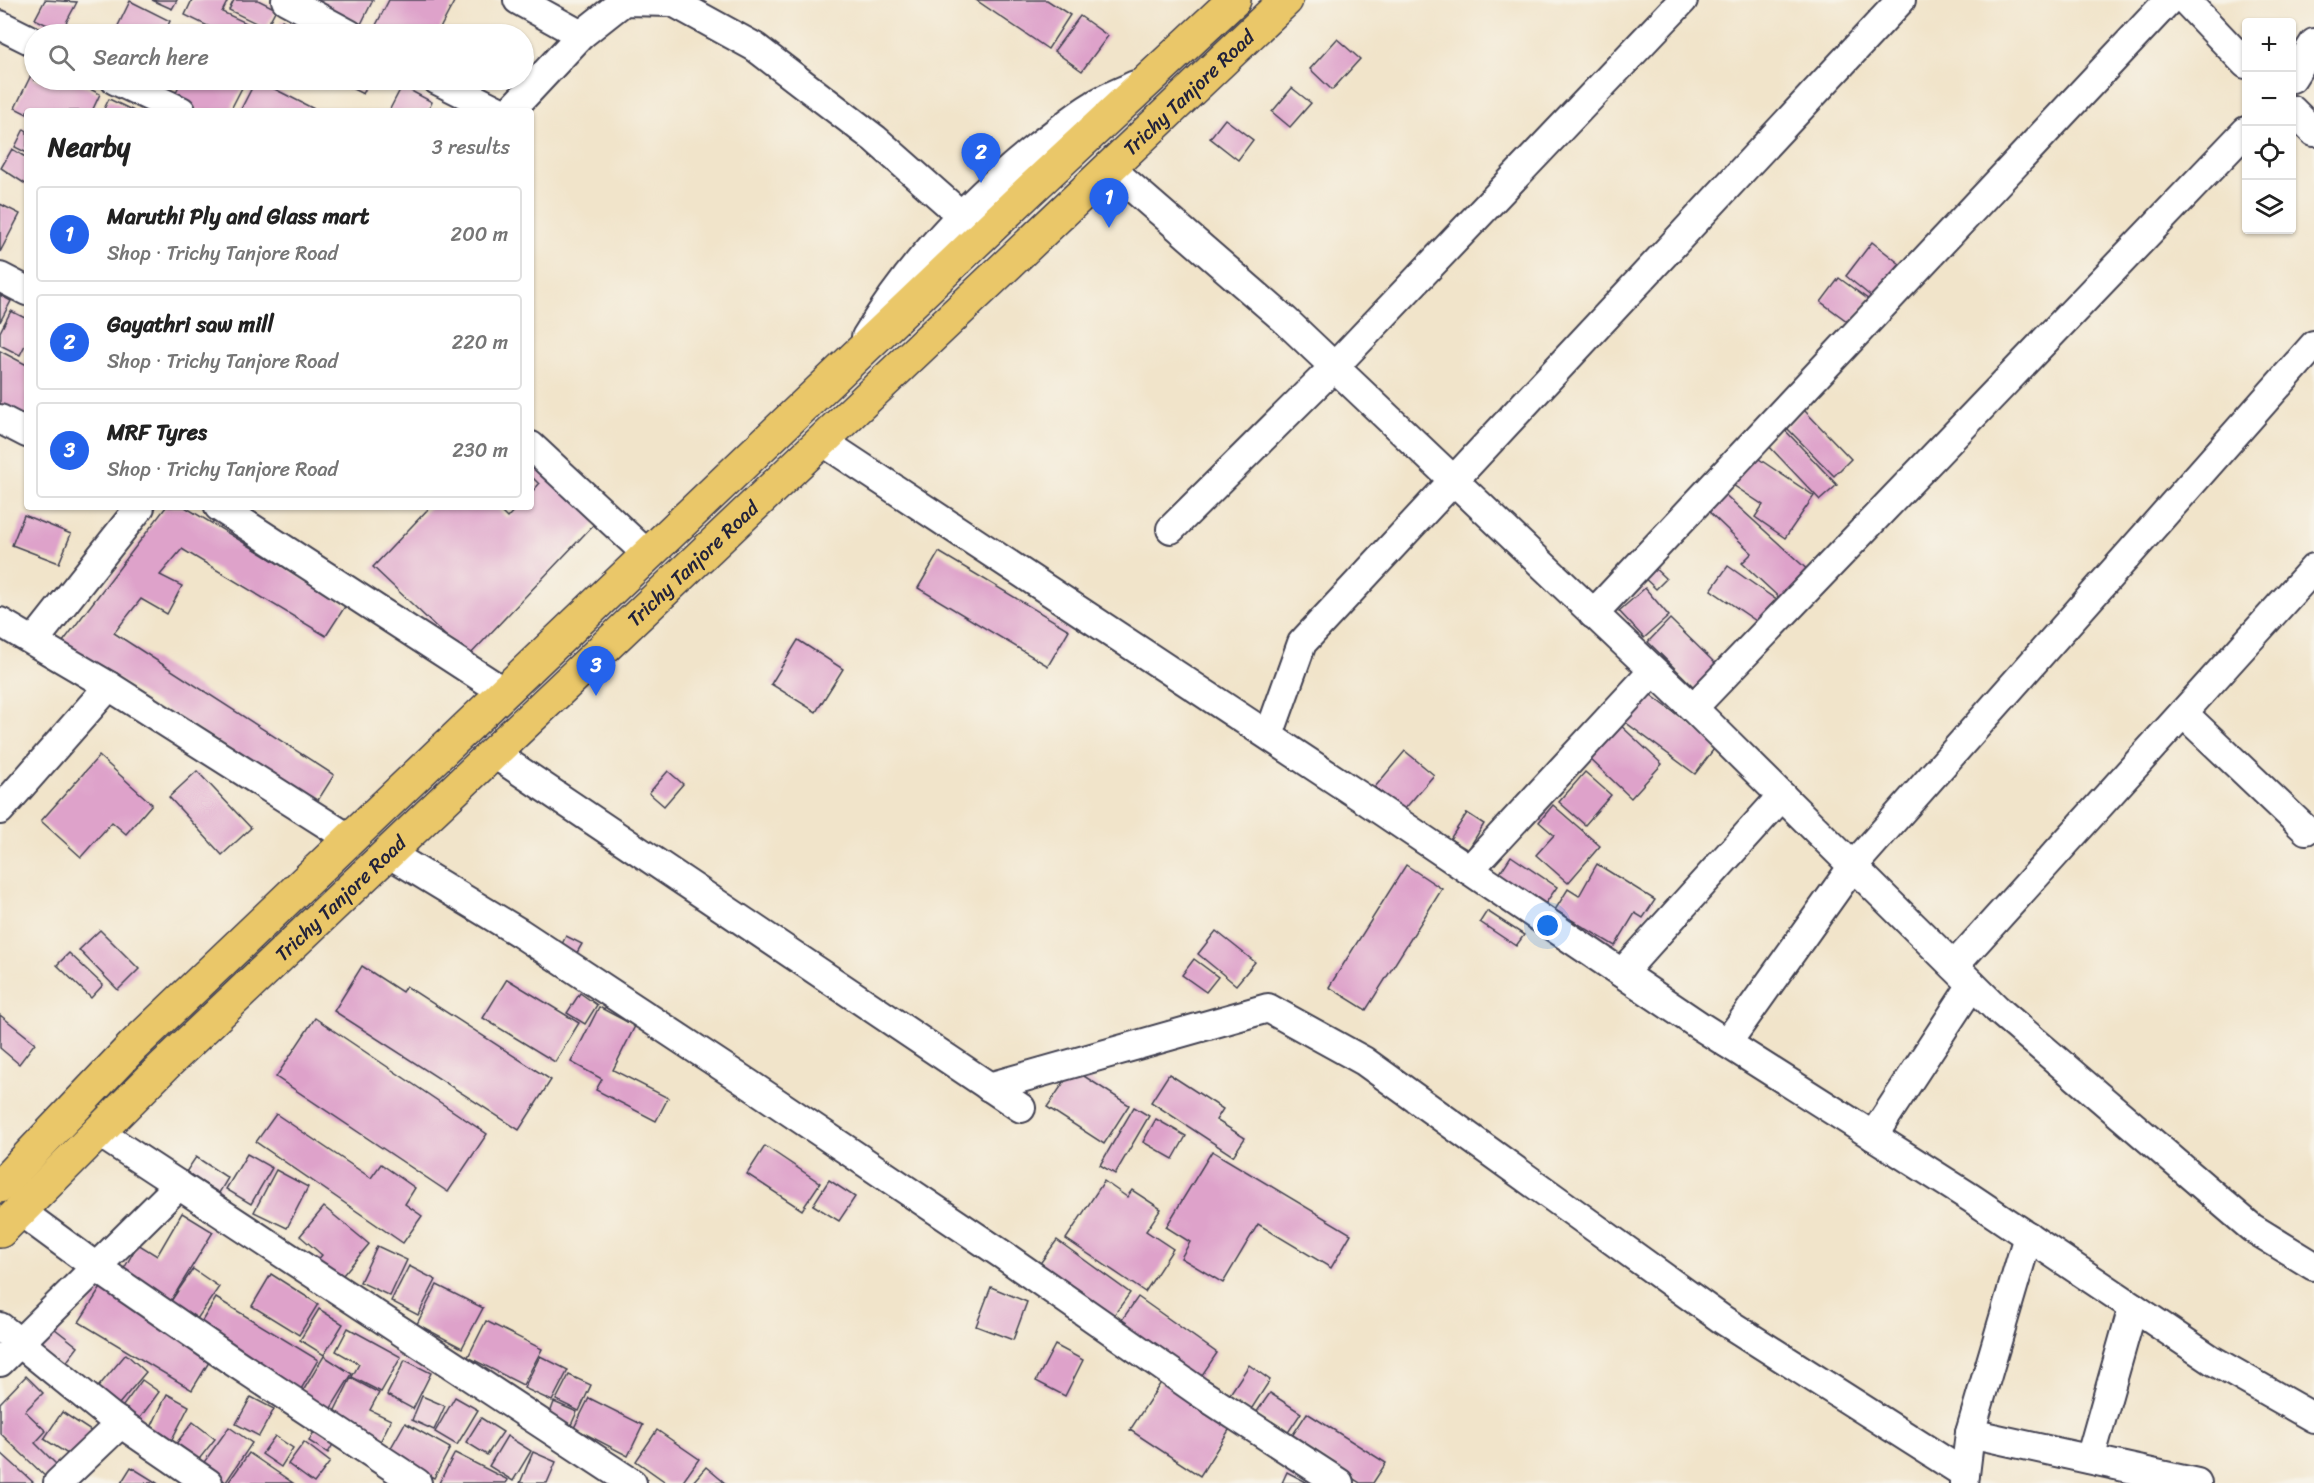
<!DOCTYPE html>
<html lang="en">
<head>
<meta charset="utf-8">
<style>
	body { margin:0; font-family:Sriracha,sans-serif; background:#f6f6f6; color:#222 }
	.controls { position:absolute; right:18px; top:18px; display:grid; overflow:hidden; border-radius:6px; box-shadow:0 2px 4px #0004 }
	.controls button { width:54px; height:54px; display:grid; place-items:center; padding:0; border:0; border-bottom:2px solid #e0e0e0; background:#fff; color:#222; font:30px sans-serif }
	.you { position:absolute; left:1548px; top:926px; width:21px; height:21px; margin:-15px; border:4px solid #fff; border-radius:50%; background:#1a73e8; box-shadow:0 0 0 9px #1a73e833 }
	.badge { display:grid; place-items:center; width:39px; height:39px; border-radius:50%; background:#2563eb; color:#fff; font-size:20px; font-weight:700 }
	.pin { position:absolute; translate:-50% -50px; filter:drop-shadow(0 2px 3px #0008) }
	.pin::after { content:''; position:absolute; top:32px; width:21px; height:18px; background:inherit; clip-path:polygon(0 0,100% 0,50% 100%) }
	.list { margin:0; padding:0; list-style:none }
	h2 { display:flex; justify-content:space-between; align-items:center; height:78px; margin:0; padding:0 24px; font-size:26px }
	h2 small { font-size:20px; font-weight:400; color:#767676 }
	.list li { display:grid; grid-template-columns:39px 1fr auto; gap:18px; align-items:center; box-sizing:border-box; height:96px; margin:0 12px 12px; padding:0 12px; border:2px solid #e0e0e0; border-radius:6px }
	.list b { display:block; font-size:22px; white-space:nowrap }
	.list p { margin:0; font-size:20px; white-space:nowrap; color:#767676 }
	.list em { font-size:20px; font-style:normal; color:#767676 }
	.icon { flex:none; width:33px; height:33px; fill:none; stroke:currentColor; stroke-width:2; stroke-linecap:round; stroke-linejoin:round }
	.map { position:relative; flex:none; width:2314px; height:1483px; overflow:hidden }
	.search { position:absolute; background:#fff; box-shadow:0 2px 4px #0004; left:24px; top:24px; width:510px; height:66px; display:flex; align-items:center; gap:15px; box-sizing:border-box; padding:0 21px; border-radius:33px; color:#767676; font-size:22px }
	.panel { position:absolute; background:#fff; box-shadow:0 2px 4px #0004; left:24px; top:108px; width:510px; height:402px; border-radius:6px }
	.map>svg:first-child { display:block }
</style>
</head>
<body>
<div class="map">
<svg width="2314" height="1483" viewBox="0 0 2314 1483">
	<rect width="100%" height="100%" fill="#f7f3e8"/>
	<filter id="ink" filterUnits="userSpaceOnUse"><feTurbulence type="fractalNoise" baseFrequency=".0167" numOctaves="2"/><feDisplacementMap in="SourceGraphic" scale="12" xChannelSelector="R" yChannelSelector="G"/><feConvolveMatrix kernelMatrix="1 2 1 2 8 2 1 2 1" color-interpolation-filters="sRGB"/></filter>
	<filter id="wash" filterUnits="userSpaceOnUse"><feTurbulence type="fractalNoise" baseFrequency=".008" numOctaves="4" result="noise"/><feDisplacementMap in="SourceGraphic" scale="24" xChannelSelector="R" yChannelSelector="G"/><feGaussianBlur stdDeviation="1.35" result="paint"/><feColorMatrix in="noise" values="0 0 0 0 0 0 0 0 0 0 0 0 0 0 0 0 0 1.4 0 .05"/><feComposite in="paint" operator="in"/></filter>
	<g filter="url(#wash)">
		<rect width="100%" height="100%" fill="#f1e4ca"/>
		<g id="blocks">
			<g fill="#dea2ca">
				<polygon points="45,0 77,2 61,32 35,19"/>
				<polygon points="152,0 177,0 172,9"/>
				<polygon points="192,0 228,0 222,12 251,25 246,34 224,34 185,15"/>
				<polygon points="234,0 258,0 276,9 266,28 229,10"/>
				<polygon points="310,0 373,0 361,24"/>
				<polygon points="389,0 455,0 437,34 384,34 374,29"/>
				<polygon points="976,0 1047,0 1070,15 1048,49"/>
				<polygon points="130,1 170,21 164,34 114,34"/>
				<polygon points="1080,16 1108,36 1082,71 1054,51"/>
				<polygon points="282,20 309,34 275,34"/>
				<polygon points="1337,39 1360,59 1332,90 1310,69"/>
				<polygon points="34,69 34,80 75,80 74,81 100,94 92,111 27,111 27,114 15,108"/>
				<polygon points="182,80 246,80 230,111 199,111 173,98"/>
				<polygon points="256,80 257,80 318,111 240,111"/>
				<polygon points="342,80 370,80 363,94 341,83"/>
				<polygon points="402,86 432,102 428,111 389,111"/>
				<polygon points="1292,88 1311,103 1290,127 1272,112"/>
				<polygon points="109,99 134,111 103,111"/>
				<polygon points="1225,119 1253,140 1238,160 1210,138"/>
				<polygon points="24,129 27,131 27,153 15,147"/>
				<polygon points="12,149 27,158 27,185 1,168"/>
				<polygon points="0,204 20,214 0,252"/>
				<polygon points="1872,242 1900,264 1873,298 1846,276"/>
				<polygon points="1839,278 1869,300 1851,324 1821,302"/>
				<polygon points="0,295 11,301 0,322"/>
				<polygon points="11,311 27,319 27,341 20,355 0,345 0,332"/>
				<polygon points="0,351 27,365 27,420 0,406"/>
				<polygon points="1804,410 1851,459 1834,476 1786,427"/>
				<polygon points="1783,428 1837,485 1820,500 1767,444"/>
				<polygon points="1753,455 1814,496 1785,538 1755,517 1763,505 1733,485"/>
				<polygon points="531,457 598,520 468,657 373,567 430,507 496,507 507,518 517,507 531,507 531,493 539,484 531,476"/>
				<polygon points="1720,490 1811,573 1784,602 1742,563 1752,553 1704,507"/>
				<polygon points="166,507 185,507 346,605 326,636 182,549 160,575 182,586 167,614 141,599 114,633 334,775 315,805 62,643"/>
				<polygon points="24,515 71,534 59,563 12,545"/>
				<polygon points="939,552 1069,630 1048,666 918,588"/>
				<polygon points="1649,563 1666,579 1656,589 1639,573"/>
				<polygon points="1728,566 1778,601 1762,625 1711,590"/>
				<polygon points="1645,588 1669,616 1644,638 1619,611"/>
				<polygon points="1670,619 1719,667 1697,690 1648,642"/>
				<polygon points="798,640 843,669 816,712 771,684"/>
				<polygon points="1643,689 1717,745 1695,774 1621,719"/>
				<polygon points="1618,723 1662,764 1631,798 1587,756"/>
				<polygon points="1405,751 1434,775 1403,811 1375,787"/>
				<polygon points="99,756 152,804 126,834 112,822 81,857 41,821"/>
				<polygon points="197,771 251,828 222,855 169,797"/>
				<polygon points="668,771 683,784 664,806 649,793"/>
				<polygon points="1585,772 1611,795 1585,825 1559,802"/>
				<polygon points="1553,805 1600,846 1568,883 1536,855 1554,835 1539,822"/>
				<polygon points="1467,813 1484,824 1468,850 1450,839"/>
				<polygon points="1511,856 1557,887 1543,907 1498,876"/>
				<polygon points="1597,864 1655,900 1643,918 1635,913 1615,946 1555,910 1568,889 1579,896"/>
				<polygon points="1406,865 1442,889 1366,1010 1329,987"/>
				<polygon points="1487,911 1524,935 1516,946 1480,922"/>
				<polygon points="100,930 139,969 118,990 79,950"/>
				<polygon points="1216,931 1255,962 1236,985 1198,954"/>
				<polygon points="566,936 582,944 571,963 557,954"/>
				<polygon points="69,953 103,985 91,998 57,965"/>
				<polygon points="1194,959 1218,977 1206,992 1182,975"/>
				<polygon points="362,966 402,992 406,986 551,1080 519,1130 334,1011"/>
				<polygon points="507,979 579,1023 555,1062 483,1018"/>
				<polygon points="580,993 597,1005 585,1024 567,1013"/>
				<polygon points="599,1007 635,1026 613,1070 668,1098 656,1121 596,1090 602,1079 571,1062"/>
				<polygon points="0,1015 35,1043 19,1064 0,1048"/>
				<polygon points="315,1018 487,1134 448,1192 276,1077"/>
				<polygon points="1073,1069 1129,1105 1104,1144 1047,1107"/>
				<polygon points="1169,1074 1223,1109 1216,1120 1245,1138 1233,1156 1151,1102"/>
				<polygon points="1134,1107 1149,1116 1115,1174 1100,1165"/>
				<polygon points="276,1114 371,1178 381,1164 415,1188 405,1204 422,1216 403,1243 256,1142"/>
				<polygon points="1156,1119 1186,1136 1173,1159 1143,1142"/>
				<polygon points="765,1146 820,1183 802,1210 747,1174"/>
				<polygon points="1212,1151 1351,1234 1331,1268 1258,1224 1223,1283 1181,1258 1190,1242 1166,1227"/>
				<polygon points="247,1154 272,1168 251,1204 226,1189"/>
				<polygon points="196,1157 228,1178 219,1193 186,1172"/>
				<polygon points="276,1170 308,1187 287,1228 254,1212"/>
				<polygon points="829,1180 855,1197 839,1221 813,1205"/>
				<polygon points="1104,1181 1127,1197 1132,1190 1161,1209 1146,1231 1173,1249 1145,1292 1066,1239"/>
				<polygon points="324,1207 369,1244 338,1281 316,1262 322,1255 300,1236"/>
				<polygon points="182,1213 213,1232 169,1304 121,1274 138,1244 157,1256"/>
				<polygon points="1057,1240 1130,1293 1109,1322 1036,1269"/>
				<polygon points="377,1246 407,1260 390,1296 360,1282"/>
				<polygon points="409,1266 436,1280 418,1315 391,1301"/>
				<polygon points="193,1269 219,1287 197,1319 171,1301"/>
				<polygon points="271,1274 318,1304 299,1335 252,1306"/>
				<polygon points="437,1285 483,1308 462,1348 417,1324"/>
				<polygon points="102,1286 214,1354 192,1390 79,1322"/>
				<polygon points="991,1287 1027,1302 1013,1340 976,1326"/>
				<polygon points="1138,1297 1217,1353 1198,1381 1119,1324"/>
				<polygon points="216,1298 318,1360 300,1391 197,1329"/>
				<polygon points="319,1309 343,1324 324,1355 300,1340"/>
				<polygon points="486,1321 542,1349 523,1385 468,1357"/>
				<polygon points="50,1325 78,1347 62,1368 34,1346"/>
				<polygon points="348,1328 401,1357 381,1392 352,1377 359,1364 336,1351"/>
				<polygon points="1055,1345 1083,1360 1065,1396 1036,1381"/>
				<polygon points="126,1354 146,1372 113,1411 93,1393"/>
				<polygon points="324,1356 352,1374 328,1413 300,1396"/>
				<polygon points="540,1356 568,1370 552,1401 524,1388"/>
				<polygon points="405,1360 431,1373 413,1409 387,1395"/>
				<polygon points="1249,1365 1270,1380 1250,1411 1228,1397"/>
				<polygon points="569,1375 591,1385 579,1411 556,1400"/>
				<polygon points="26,1376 43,1393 25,1411 46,1431 35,1443 60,1468 49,1480 0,1433 0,1403"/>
				<polygon points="351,1378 379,1393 370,1410 391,1420 379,1444 330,1420"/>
				<polygon points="142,1380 159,1392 137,1422 120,1410"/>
				<polygon points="1162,1381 1231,1427 1200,1476 1130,1430"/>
				<polygon points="1270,1393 1301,1413 1287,1434 1256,1413"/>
				<polygon points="167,1394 189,1406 168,1447 147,1436"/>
				<polygon points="422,1396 445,1406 434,1430 412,1420"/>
				<polygon points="251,1397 274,1409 259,1436 236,1424"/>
				<polygon points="455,1397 478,1410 457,1445 435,1432"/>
				<polygon points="589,1398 643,1425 628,1456 574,1428"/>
				<polygon points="554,1402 577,1412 571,1425 549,1416"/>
				<polygon points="62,1412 91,1431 74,1458 44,1439"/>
				<polygon points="1307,1413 1386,1463 1373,1483 1360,1483 1290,1439"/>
				<polygon points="481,1418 503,1432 487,1455 466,1442"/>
				<polygon points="193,1422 215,1439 196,1463 175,1445"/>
				<polygon points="405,1423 450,1448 434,1478 388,1453"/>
				<polygon points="229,1427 252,1443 226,1482 202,1465"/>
				<polygon points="316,1428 336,1439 328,1453 309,1441"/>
				<polygon points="657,1430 699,1459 682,1483 667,1483 636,1461"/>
				<polygon points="275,1436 293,1448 281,1467 262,1454"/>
				<polygon points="507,1436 531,1451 513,1481 489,1466"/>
				<polygon points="304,1442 330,1462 314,1483 288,1464"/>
				<polygon points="0,1452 34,1483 0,1483"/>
				<polygon points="533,1452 556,1462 547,1483 520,1483"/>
				<polygon points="249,1453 293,1483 228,1483"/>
				<polygon points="455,1453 508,1480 506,1483 439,1483"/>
				<polygon points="131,1467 157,1483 121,1483"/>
				<polygon points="706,1467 725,1483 692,1483"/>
				<polygon points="1287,1472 1308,1483 1282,1483"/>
			</g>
		</g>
	</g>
	<g filter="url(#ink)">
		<use href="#blocks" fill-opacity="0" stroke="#413f50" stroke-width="1.5"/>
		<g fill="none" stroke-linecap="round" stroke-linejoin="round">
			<g stroke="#413f50" stroke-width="32">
				<g id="minor">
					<polyline points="286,0 349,34"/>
					<polyline points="518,0 581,35"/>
					<polyline points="2185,0 2246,64"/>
					<polyline points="0,25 34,42"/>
					<polyline points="2292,78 2314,43"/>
					<polyline points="115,80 181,111"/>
					<polyline points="437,80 499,111"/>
					<polyline points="2292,110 2314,132"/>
					<polyline points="510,111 581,35 624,1 673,2 755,47 875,139 961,215"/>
					<polyline points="1110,168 1285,320 1693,708 1997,1009 2252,1228 2314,1266"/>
					<polyline points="0,277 27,291"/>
					<path d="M866,337C912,261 970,200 1039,145C1057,132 1075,116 1094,105C1107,97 1121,92 1135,85"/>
					<polyline points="0,419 27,433"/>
					<polyline points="822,441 1361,797 1700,1026 1971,1198 2212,1360 2314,1418"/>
					<polyline points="531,446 648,555"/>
					<polyline points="219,507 504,692"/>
					<polyline points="1171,529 1334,367 1683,0"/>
					<polyline points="1593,614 2169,0"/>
					<polyline points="0,622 109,686 350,839"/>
					<polyline points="34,641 140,507"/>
					<polyline points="1693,708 2246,131"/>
					<polyline points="2183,713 2306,830"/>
					<polyline points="1269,735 1302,643 1901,0"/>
					<polyline points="493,753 1021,1108"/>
					<polyline points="0,810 109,686"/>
					<polyline points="388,853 520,933 749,1084 1003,1255 1199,1392 1339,1483"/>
					<polyline points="1469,870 1653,671"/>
					<polyline points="1954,966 2314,568"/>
					<polyline points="1622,973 1782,796"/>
					<polyline points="1727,1043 1853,866 2314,345"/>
					<polyline points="989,1087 1268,1008 1364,1061 1723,1320 1965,1474"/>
					<polyline points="98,1132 632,1483"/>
					<polyline points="1873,1136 1972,985"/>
					<polyline points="20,1211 96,1267 231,1360 417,1483"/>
					<polyline points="0,1327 110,1416 208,1483"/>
					<polyline points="0,1362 179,1185"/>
					<polyline points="1970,1433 2197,1483"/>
					<polyline points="2090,1459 2133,1307"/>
					<polyline points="58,1483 121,1423"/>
					<polyline points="1964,1483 1970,1433 2028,1236"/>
				</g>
			</g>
			<g stroke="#413f50" stroke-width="36">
				<g id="trunk">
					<polyline points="0,1186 134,1045 1030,190 1234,0"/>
					<path id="s1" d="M0,1231L164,1066L1286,0"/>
				</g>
			</g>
			<use href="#minor" stroke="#fff" stroke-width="28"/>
			<use href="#trunk" stroke="#eac769" stroke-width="33"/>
		</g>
	</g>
	<g text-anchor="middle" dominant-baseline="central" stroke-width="5" stroke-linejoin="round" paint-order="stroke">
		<g font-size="20" fill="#22223b" stroke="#f7f3e8">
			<text stroke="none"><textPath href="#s1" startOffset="1646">Trichy Tanjore Road</textPath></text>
			<text stroke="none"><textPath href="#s1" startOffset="962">Trichy Tanjore Road</textPath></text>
			<text stroke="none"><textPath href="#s1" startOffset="476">Trichy Tanjore Road</textPath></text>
		</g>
	</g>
</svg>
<div class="controls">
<button>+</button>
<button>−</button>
<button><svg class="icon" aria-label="locate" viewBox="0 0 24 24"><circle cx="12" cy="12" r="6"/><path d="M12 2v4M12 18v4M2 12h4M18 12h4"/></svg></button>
<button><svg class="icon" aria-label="layers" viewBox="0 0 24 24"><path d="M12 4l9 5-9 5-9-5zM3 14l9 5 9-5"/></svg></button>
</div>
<div class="you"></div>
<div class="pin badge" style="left:1109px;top:228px">1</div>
<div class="pin badge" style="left:981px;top:183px">2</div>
<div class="pin badge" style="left:596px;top:696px">3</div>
<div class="search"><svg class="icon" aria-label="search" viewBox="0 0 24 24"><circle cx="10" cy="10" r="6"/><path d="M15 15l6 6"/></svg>Search here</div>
<section class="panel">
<h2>Nearby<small>3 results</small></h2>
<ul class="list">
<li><span class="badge">1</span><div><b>Maruthi Ply and Glass mart</b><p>Shop · Trichy Tanjore Road</p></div><em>200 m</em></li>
<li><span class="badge">2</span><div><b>Gayathri saw mill</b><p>Shop · Trichy Tanjore Road</p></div><em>220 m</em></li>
<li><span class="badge">3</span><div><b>MRF Tyres</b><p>Shop · Trichy Tanjore Road</p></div><em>230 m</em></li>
</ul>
</section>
</div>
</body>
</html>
